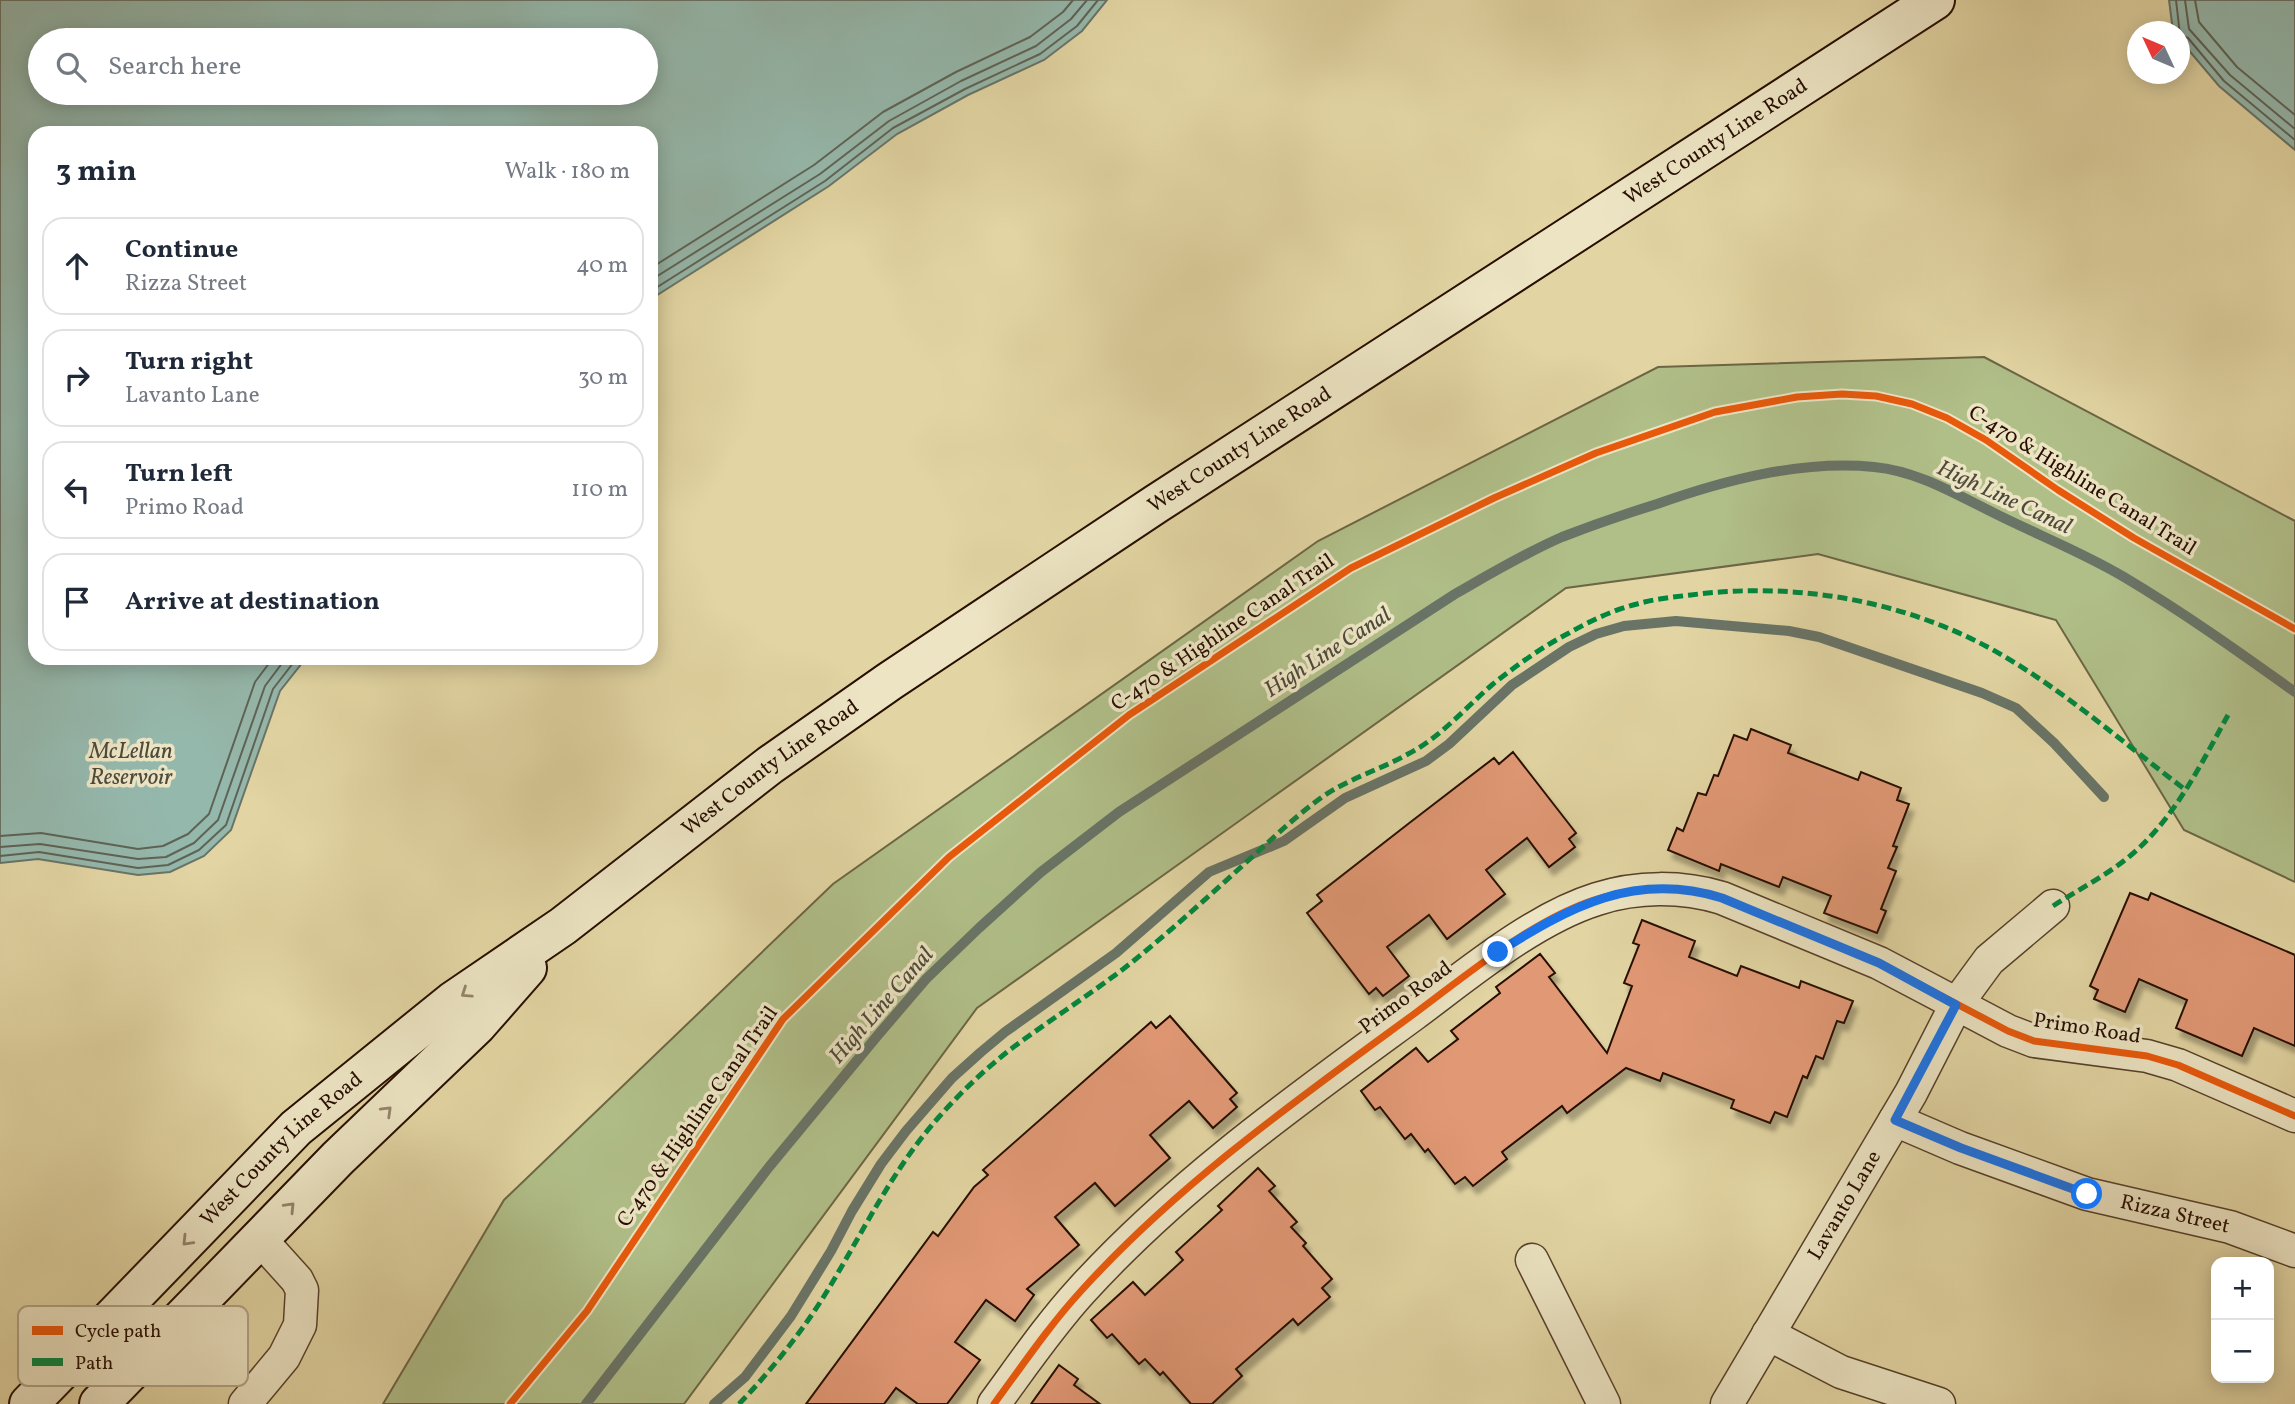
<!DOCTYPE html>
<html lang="en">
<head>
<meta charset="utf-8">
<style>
	body { margin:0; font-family:Vollkorn,serif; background:#f2f2f3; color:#1f2937 }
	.controls { position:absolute; right:21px; bottom:21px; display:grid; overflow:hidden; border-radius:14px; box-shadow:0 4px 18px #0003 }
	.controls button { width:63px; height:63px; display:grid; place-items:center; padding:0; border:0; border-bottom:2px solid #e0e1e3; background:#fff; color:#1f2937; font:35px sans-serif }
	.compass { position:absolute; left:2127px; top:21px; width:63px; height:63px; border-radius:50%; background:#fff; box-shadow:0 4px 18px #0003; rotate:314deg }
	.stop { position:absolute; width:21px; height:21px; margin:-16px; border:5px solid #1a73e8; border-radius:50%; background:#fff }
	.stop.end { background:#1a73e8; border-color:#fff; box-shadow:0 2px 7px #0008 }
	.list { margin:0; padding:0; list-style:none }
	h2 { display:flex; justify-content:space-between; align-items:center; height:91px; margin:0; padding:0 28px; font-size:30px }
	h2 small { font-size:23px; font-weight:400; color:#747a83 }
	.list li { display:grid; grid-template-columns:46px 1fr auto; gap:21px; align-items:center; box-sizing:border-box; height:98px; margin:0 14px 14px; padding:0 14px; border:2px solid #e0e1e3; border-radius:21px }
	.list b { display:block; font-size:26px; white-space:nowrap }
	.list p { margin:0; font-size:23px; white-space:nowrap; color:#747a83 }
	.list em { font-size:23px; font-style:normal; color:#747a83 }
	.icon { flex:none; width:38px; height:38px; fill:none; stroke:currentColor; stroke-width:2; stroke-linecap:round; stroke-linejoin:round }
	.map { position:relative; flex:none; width:2295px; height:1404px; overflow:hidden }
	.search { position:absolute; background:#fff; box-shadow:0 4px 18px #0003; left:28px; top:28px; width:630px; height:77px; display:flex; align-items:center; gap:18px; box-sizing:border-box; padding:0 24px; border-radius:38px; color:#747a83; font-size:26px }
	.panel { position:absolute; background:#fff; box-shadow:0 4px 18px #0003; left:28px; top:126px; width:630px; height:539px; border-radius:21px }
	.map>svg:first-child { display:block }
</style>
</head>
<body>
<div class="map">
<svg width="2295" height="1404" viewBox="0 0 2295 1404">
	<defs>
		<filter id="shadow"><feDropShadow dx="4.5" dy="8" stdDeviation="2" flood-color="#0004"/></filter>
	</defs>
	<rect width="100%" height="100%" fill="#e2d5a3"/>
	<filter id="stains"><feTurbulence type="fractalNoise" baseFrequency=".00286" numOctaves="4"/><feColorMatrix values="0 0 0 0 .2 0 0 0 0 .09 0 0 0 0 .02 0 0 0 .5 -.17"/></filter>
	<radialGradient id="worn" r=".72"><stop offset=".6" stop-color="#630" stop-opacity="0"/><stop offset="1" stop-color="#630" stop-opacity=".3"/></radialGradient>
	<polygon fill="#b0be88" stroke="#6c6644" stroke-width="2" points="1984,357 2295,521 2295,882 2184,830 2056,620 1818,554 1566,588 977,1008 684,1404 383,1404 504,1200 833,884 1318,541 1658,367"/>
	<g fill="#95b8ac" stroke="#697467" stroke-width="2" fill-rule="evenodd">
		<path d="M0,0H1107L1082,31L1044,60L968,95L897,134L829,186L651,299V133H35V658H306L280,691L231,830L204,856L170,872L138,875L38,859L0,863ZM40,40H646V93H40Z"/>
		<polygon points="2169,0 2295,0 2295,150 2219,86 2180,40 2180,32 2173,31"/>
	</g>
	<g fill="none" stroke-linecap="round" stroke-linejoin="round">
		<g stroke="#5e6356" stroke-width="2">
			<polyline points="2176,0 2180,35 2188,38 2224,81 2295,140"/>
			<polyline points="2185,0 2189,29 2230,75 2295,129"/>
			<polyline points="2195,0 2199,22 2237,67 2295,115"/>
			<polyline points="651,268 814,165 883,112 956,72 1030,37 1063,12 1073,0"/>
			<polyline points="651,280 820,174 889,121 961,81 1036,46 1071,19 1087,0"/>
			<polyline points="651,291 825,181 893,128 965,89 1040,54 1077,26 1098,0"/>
			<polyline points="0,836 41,833 138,849 163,846 188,834 209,814 255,682 273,658"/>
			<polyline points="0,847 40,844 138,859 166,857 194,843 218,820 265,686 286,658"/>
			<polyline points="0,856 39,852 138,868 168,865 199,850 226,825 273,689 297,658"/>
		</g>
		<g stroke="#697467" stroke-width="10">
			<path d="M586,1404L769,1167L878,1035L926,979L979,928L1041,872L1119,812L1455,594C1490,574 1525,553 1562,537C1593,525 1625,514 1657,504C1725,480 1800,460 1874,467C1918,471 1957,495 1996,514C2038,535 2084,553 2124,577C2183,612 2239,652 2295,692"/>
			<polyline points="714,1404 745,1377 791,1316 831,1251 852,1211 881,1164 906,1131 952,1078 981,1052 1005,1032 1116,953 1209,872 1284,841 1345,798 1426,761 1449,744 1512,685 1569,647 1596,634 1624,626 1676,621 1789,631 1819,637 1982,693 2016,708 2054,743 2104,797"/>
		</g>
	</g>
	<g fill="#e19875" stroke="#270e00" stroke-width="2" filter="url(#shadow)">
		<polygon points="1751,729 1791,745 1788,753 1858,780 1861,772 1901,788 1897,800 1909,804 1893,846 1897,847 1888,868 1896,871 1881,909 1886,911 1877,933 1824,913 1831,896 1783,877 1779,887 1721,864 1719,871 1668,850 1677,828 1683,831 1698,793 1706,795 1714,775 1718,776 1734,735 1747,740"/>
		<polygon points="1513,752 1576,833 1569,839 1575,847 1549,867 1527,838 1486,870 1505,894 1447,939 1429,915 1387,947 1409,976 1383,996 1376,988 1369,994 1307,913 1322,901 1317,895 1408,824 1494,758 1499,764"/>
		<polygon points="2130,893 2148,900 2151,893 2295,955 2295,1046 2254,1028 2242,1056 2176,1028 2187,1000 2139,979 2125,1012 2094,999 2098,990 2090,986"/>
		<polygon points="1642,920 1695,941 1689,957 1737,976 1741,966 1799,988 1801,981 1853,1001 1844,1023 1837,1021 1823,1059 1816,1056 1807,1078 1803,1076 1787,1117 1775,1112 1770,1123 1731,1108 1734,1100 1663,1073 1660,1081 1626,1068 1567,1113 1562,1106 1502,1152 1507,1159 1473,1186 1465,1177 1455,1184 1428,1149 1425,1152 1411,1134 1405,1139 1380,1107 1375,1110 1361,1091 1416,1048 1428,1062 1458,1039 1451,1031 1500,993 1496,987 1540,954 1555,973 1549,977 1607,1053 1632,986 1624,983 1639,945 1633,943"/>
		<polygon points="1170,1016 1237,1093 1230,1099 1237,1107 1213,1128 1189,1101 1150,1135 1170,1158 1115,1206 1095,1183 1055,1217 1079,1245 1027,1289 1034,1295 1015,1321 986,1300 955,1342 980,1360 947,1404 918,1404 896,1388 884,1404 806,1404 933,1232 938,1236 974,1187 988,1175 983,1170 1151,1022 1156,1028"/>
		<polygon points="1258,1168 1275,1186 1269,1191 1297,1222 1291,1227 1306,1243 1303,1246 1332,1279 1322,1288 1330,1297 1298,1325 1293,1319 1236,1369 1242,1376 1212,1404 1191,1404 1163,1372 1160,1375 1145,1359 1139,1364 1112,1334 1107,1338 1091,1320 1133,1282 1145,1295 1183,1260 1176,1252 1222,1210 1218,1206"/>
		<polygon points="1059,1365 1078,1379 1074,1385 1100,1404 1031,1404"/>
	</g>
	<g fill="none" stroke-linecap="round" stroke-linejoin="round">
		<g stroke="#564029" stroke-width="35">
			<g id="street">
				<path id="s1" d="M1895,1120L1960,1148L2087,1194L2230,1227L2295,1251"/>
				<polyline points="1532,1260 1604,1404"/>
				<polyline points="1768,1334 1841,1372 1939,1404"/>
				<polyline points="245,1404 284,1357 300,1325 302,1290 297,1280 260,1239"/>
				<path d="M994,1404C1022,1366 1049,1326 1081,1291C1178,1184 1298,1099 1414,1014C1468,974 1533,919 1597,899C1637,886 1682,886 1722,898L1879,963L2008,1031L2034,1041L2147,1056L2178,1065L2295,1116"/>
				<path id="s2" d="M1727,1404L1911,1093L1956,1005L1989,960L2053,906"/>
			</g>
		</g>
		<g stroke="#270e00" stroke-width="42">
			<g id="secondary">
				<path id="s3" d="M29,1404L296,1128L453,1001L563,926L770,765L890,681L1156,504L1935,0"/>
				<polyline points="99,1404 338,1158 477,1025 527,968"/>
			</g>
		</g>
		<use href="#street" stroke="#ece4c3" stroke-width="32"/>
		<use href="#secondary" stroke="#ece4c3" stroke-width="38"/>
		<g stroke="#00873e" stroke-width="5" stroke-dasharray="10 5" stroke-linecap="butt">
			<path d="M2053,906C2078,890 2107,875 2130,856C2175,818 2200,766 2228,715"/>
			<path d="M739,1404C771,1371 805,1328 829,1288C864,1230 893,1169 938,1118C962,1091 989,1065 1019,1043C1056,1016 1095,991 1131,963C1169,932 1206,899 1242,866C1267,844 1291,820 1318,800C1346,779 1378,771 1408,754C1441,737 1465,708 1493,684C1517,665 1542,647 1569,633C1590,621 1613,610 1637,604C1654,599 1673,597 1691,595C1797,581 1909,601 2002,655C2067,693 2126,745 2187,791"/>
		</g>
		<g stroke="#ece4c3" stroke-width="11">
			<g id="cycleway">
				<polyline points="510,1404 587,1311 783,1019 949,857 1129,715 1351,568 1494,498 1596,453 1715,412 1797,397 1842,394 1876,396 1912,404 1947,418 1986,440 2058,490 2134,538 2295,629"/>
				<path d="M994,1404C1022,1366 1049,1326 1081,1291C1178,1184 1298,1099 1414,1014C1468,974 1533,919 1597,899C1637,886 1682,886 1722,898L1879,963L2008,1031L2034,1041L2147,1056L2178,1065L2295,1116"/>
			</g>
		</g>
		<use href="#cycleway" stroke="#e8590c" stroke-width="7"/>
	</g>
	<defs><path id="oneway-chevron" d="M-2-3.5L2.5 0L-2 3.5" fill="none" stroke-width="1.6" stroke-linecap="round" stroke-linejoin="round" transform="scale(1.75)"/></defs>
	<g stroke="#93846b">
		<use href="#oneway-chevron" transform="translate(466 993) rotate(146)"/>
		<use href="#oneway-chevron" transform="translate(387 1111) rotate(-44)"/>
		<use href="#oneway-chevron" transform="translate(290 1207) rotate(-46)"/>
		<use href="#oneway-chevron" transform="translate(187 1241) rotate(134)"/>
	</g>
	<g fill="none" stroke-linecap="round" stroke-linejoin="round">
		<path stroke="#1a73e8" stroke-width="9" d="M1498,952C1570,907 1634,871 1722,898L1879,963L1956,1005L1895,1120L1961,1148L2087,1194"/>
	</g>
	<g text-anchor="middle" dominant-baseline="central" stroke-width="7" stroke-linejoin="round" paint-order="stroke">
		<g font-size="21" fill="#270e00" stroke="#ece4c3">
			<text stroke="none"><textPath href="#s3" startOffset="2114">West County Line Road</textPath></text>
			<text stroke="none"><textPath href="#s3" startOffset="1547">West County Line Road</textPath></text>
			<text transform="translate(2082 481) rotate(32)">C-470 &amp; Highline Canal Trail</text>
			<text transform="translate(1223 633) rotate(-34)">C-470 &amp; Highline Canal Trail</text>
			<text stroke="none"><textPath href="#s3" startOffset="980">West County Line Road</textPath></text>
			<text transform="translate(1406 998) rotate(-36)">Primo Road</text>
			<text transform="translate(2087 1029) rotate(9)">Primo Road</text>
			<text transform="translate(698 1117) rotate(-55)">C-470 &amp; Highline Canal Trail</text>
			<text stroke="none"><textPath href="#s3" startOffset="359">West County Line Road</textPath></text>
			<text stroke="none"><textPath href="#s2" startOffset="231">Lavanto Lane</textPath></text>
			<text stroke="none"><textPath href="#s1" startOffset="296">Rizza Street</textPath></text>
		</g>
		<g font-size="23" font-style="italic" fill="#4e4a3c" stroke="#ece4c3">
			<text transform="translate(2004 498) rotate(25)">High Line Canal</text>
			<text transform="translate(1328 653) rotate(-33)">High Line Canal</text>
			<text x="131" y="752">McLellan<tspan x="131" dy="26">Reservoir</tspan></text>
			<text transform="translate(882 1006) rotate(-49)">High Line Canal</text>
		</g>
	</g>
	<rect x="18" y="1306" width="230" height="80" rx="10" fill="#ece4c3" stroke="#b1a488" stroke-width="2"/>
	<rect x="32" y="1326" width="31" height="9" fill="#e8590c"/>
	<rect x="32" y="1358" width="31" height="8" fill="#00873e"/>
	<g font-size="19" fill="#270e00">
		<text x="75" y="1337">Cycle path</text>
		<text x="75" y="1369">Path</text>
	</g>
	<rect width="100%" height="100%" filter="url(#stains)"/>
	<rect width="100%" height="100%" fill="url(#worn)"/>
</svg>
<div class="controls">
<button>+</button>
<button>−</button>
</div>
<svg class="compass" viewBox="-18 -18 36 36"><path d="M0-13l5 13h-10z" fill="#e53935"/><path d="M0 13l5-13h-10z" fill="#747a83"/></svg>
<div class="stop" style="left:2087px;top:1194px"></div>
<div class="stop end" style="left:1498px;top:952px"></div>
<div class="search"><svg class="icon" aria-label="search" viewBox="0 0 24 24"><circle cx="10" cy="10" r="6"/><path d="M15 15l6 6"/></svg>Search here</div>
<section class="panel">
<h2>3 min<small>Walk · 180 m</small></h2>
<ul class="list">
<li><svg class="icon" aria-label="ahead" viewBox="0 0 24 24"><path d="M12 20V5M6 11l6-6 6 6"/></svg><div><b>Continue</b><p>Rizza Street</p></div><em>40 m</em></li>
<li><svg class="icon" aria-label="right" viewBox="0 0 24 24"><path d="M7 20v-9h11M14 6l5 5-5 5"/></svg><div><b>Turn right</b><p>Lavanto Lane</p></div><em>30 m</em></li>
<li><svg class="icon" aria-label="left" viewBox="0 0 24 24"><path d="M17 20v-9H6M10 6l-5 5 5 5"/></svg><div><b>Turn left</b><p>Primo Road</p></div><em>110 m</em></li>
<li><svg class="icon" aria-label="arrive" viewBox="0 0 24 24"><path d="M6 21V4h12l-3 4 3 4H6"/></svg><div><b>Arrive at destination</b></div></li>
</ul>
</section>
</div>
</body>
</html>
